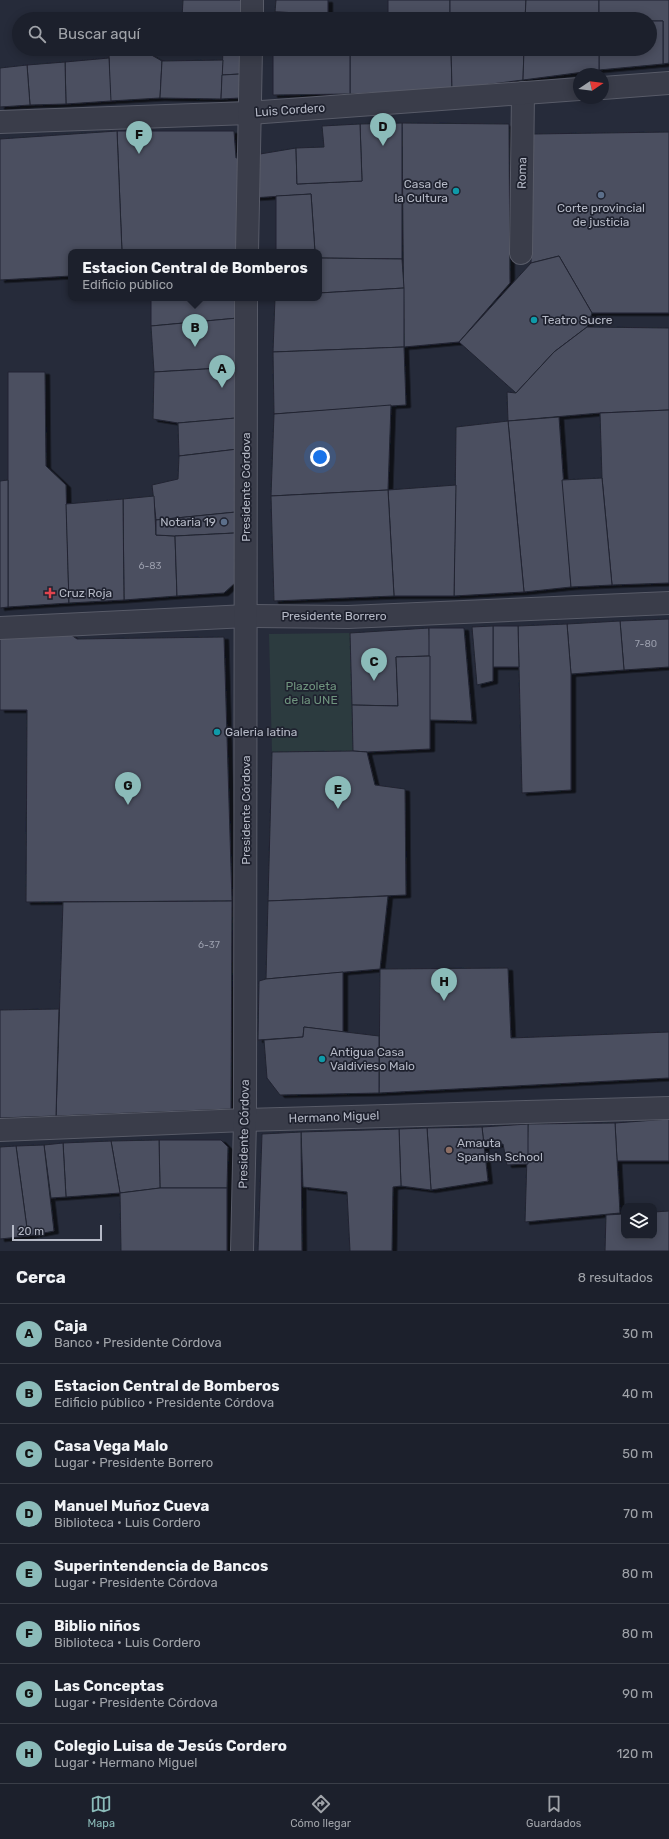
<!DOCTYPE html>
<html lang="es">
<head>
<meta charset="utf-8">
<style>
	body { margin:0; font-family:Rubik,sans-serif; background:#292d38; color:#f1f3f6 }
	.controls { position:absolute; right:12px; bottom:12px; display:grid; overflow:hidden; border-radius:8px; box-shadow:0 2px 10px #0003 }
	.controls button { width:36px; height:36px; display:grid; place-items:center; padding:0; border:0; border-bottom:1px solid #3a3e48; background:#1c202c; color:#f1f3f6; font:20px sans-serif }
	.compass { position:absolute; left:573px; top:68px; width:36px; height:36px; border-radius:50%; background:#1c202c; box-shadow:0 2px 10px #0003; rotate:77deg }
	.scale { position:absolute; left:12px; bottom:10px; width:90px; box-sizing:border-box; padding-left:4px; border:2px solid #b5b9c6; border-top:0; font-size:11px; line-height:14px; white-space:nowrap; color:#b5b9c6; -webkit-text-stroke:3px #1f222f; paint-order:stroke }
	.you { position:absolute; left:320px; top:457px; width:14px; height:14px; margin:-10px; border:3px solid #fff; border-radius:50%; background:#1a73e8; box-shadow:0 0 0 6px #1a73e833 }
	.badge { display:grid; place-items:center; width:26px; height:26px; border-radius:50%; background:#8bbbb9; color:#111; font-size:13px; font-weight:700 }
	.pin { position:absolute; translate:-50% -33px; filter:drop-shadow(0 1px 2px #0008) }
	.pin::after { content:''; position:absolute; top:21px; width:14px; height:12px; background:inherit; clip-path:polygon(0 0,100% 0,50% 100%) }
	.popup { position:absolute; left:68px; top:249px; width:254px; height:52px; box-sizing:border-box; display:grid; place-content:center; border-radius:8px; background:#1c202c; filter:drop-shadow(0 1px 3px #0005); font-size:13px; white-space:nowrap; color:#a0a3a9 }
	.popup b { font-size:15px; color:#f1f3f6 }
	.popup::after { content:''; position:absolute; left:50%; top:100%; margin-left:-8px; border:8px solid transparent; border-top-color:#1c202c }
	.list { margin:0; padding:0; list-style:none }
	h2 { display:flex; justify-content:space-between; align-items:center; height:52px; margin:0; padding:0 16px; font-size:17px }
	h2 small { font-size:13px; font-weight:400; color:#a0a3a9 }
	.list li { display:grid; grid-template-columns:26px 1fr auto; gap:12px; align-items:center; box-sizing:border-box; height:60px; padding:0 16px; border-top:1px solid #3a3e48 }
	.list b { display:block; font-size:15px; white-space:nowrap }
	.list p { margin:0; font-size:13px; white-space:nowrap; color:#a0a3a9 }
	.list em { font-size:13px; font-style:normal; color:#a0a3a9 }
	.icon { flex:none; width:22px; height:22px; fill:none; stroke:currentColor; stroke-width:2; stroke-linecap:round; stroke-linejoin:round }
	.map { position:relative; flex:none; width:669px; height:1251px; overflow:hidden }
	.search { position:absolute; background:#1c202c; box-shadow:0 2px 10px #0003; left:12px; right:12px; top:12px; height:44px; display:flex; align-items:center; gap:10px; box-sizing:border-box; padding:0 14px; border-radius:22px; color:#a0a3a9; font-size:15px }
	.sheet { height:532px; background:#1c202c }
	nav { display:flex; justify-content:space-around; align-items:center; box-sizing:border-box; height:56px; border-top:1px solid #3a3e48; background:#1c202c; font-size:11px; color:#a0a3a9 }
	nav a { display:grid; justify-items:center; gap:2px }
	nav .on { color:#8bbbb9 }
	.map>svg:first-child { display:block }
</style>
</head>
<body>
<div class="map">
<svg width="669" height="1251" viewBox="0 0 669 1251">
	<defs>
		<filter id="shadow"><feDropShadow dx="4.5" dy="2.5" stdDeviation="0" flood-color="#0009"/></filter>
	</defs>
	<rect width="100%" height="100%" fill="#262b3a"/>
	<polygon fill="#2c3b3f" points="350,633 353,751 272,752 269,634"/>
	<g fill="#4b4f60" stroke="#212431" filter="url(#shadow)">
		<polygon points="183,0 244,0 243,19 182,19"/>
		<polygon points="276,0 328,0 328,14 275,12"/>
		<rect x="388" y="0" width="62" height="19"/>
		<polygon points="450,0 526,0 525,19 450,19"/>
		<polygon points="526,0 599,0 599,19 525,19"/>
		<polygon points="599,0 669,0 669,63 663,64 663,21 650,21 650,19 599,19"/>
		<polygon points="275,12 328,14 327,19 275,19"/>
		<polygon points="650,21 663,21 663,64 599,70 599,49 650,49"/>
		<polygon points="141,49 162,61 160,98 110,101 109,53"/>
		<polygon points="223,49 241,49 240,74 222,75"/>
		<polygon points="273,49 326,49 326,54 273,53"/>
		<polygon points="350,49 451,49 452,89 350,94"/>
		<polygon points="451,49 524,49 523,80 452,89"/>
		<polygon points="524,49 599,49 599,70 523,80"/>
		<polygon points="273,53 350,55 350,94 273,95"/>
		<polygon points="109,58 111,101 66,104 65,62"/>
		<polygon points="223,60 221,99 160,98 162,61"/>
		<polygon points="65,62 66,104 30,105 27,65"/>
		<polygon points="27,65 30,105 0,107 0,68"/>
		<polygon points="240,74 240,98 221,99 222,75"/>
		<polygon points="402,123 509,124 510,283 459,342 404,347"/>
		<polygon points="402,123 402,259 319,258 319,252 315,252 311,194 238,199 241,252 122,252 117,131 234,131 236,158 296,148 297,184 362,181 360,124"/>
		<polygon points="360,124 362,181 297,184 296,148 324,147 322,126"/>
		<polygon points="117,131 122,252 71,252 71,276 0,280 0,139"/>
		<polygon points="669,132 669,313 592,313 559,256 531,263 533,134"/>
		<polygon points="311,194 315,252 276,252 276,196"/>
		<polygon points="559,256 592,313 587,327 554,352 516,393 459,342 531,263"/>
		<polygon points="319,258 402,259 404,288 319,293"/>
		<polygon points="404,288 404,347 273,352 275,298 319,298 319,293"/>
		<polygon points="151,298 240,298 238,318 151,326"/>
		<polygon points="238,318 239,367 154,372 151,326"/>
		<polygon points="587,327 669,328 669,410 600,413 508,421 507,392 516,393 554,352"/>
		<polygon points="404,347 406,405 274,414 273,352"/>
		<polygon points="239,367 236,418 178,423 153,419 154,372"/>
		<polygon points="8,372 45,372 46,466 66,485 69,603 8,607"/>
		<polygon points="391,405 388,490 271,496 274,414"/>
		<polygon points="669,410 669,583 612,585 602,478 600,413"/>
		<polygon points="559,417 571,587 524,592 508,421"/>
		<polygon points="236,418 238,449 179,456 178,423"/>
		<polygon points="508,421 524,592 454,596 456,427"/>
		<polygon points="238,449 236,512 156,520 152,485 178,479 179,456"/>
		<polygon points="602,478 612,585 571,587 562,480"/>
		<polygon points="8,480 8,607 0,608 0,481"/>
		<polygon points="456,485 454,596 394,596 388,490"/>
		<polygon points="388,490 394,596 274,601 271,496"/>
		<polygon points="154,496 156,535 175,536 177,596 124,600 123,499"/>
		<polygon points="123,499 124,600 69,603 66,504"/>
		<polygon points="236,512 235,533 175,536 156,535 156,520"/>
		<polygon points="235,533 235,583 224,593 177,596 175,536"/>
		<polygon points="669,619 669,667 624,670 620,621"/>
		<polygon points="620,621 624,670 571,674 567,624"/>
		<polygon points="567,624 571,674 571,790 522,793 518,626"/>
		<polygon points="493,626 518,626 519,667 493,667"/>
		<polygon points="493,626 493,681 477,685 472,627"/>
		<polygon points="429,628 430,656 396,657 398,706 352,705 350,633"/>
		<polygon points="429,628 464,628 472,721 429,720"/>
		<polygon points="67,632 77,639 224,637 232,901 26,902 27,710 0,710 0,634"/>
		<polygon points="430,656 430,749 367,752 353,751 352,705 398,706 396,657"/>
		<polygon points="353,751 367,752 375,785 405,789 406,895 268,901 272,752"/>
		<polygon points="388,896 380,969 266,979 268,901"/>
		<polygon points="232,901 231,1109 56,1116 63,902"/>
		<polygon points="508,968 511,1038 669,1032 669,1078 379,1093 380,969"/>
		<polygon points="343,972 343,1032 304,1027 303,1037 258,1040 259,981 266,979"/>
		<polygon points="59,1009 56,1116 0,1118 0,1010"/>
		<polygon points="304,1027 379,1036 379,1093 280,1095 267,1078 264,1040 303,1037"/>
		<polygon points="669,1119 669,1161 617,1161 615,1123"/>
		<polygon points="615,1123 620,1213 525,1222 528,1124"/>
		<polygon points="528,1124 528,1164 507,1165 503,1144 484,1146 482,1127"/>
		<polygon points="482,1127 488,1181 431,1190 427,1128"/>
		<polygon points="427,1128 431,1190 401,1186 399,1129"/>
		<polygon points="399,1129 401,1186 393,1187 392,1251 350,1251 347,1192 303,1187 301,1132"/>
		<polygon points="301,1132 302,1251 258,1251 262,1134"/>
		<polygon points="159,1140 221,1140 228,1147 227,1188 160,1188"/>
		<polygon points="159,1140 160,1188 120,1193 111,1141"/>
		<polygon points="111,1141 120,1193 66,1197 63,1143"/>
		<polygon points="63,1143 66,1197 51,1198 44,1145"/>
		<polygon points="44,1145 54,1231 28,1236 16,1146"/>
		<polygon points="16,1146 28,1236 0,1239 0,1147"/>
		<polygon points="160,1188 227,1188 227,1251 121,1251 120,1193"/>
		<polygon points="669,1211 669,1251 605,1251 606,1215 624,1214 624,1236 654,1236 654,1212"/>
	</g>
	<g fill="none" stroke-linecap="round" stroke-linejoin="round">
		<g stroke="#585b68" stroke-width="24">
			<polyline id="pedestrian" points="521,253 523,93"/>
		</g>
		<g stroke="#585b68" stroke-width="24">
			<g id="minor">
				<polyline points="252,19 252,0"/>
				<polyline points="603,88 669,83"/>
				<polyline points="0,122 249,113 579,89"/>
				<polyline points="247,252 251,49"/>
				<polyline points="0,628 247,616 348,617 669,603"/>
				<polyline points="0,1130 245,1120 669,1108"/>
				<polyline points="242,1251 245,1120 246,298"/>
			</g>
		</g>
		<use href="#pedestrian" stroke="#3a3d4a" stroke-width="22"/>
		<use href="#minor" stroke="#3a3d4a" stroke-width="22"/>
	</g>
	<g fill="#0f9aa8" stroke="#1f222f" stroke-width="1.5">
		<circle cx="456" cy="191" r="4"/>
		<circle cx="534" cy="320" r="4"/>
		<circle cx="217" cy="732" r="4"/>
		<circle cx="322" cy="1059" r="4"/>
	</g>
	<g fill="#5c6f8a" stroke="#1f222f" stroke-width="1.5">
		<circle cx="601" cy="195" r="4"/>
		<circle cx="224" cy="522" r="4"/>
	</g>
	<path fill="#e0444e" stroke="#1f222f" stroke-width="1.5" d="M48 587h4v4h4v4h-4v4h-4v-4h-4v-4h4z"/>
	<circle fill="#8d6e63" stroke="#1f222f" stroke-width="1.5" cx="449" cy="1150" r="4"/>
	<g text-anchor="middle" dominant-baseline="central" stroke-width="3.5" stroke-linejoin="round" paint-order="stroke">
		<g font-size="10" fill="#9a9eac">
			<text x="150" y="566">6-83</text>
			<text x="646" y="644">7-80</text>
			<text x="209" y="945">6-37</text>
		</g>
		<g font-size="12" fill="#b5b9c6" stroke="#1f222f">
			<text transform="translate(290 110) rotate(-4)">Luis Cordero</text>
			<text transform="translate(522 173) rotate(-89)">Roma</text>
			<text transform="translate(246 487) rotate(-90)">Presidente Córdova</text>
			<text x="334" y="616">Presidente Borrero</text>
			<text transform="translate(246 810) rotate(-90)">Presidente Córdova</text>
			<text transform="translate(334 1117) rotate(-2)">Hermano Miguel</text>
			<text transform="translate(244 1134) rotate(-89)">Presidente Córdova</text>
		</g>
		<g font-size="12" fill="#b5b9c6" stroke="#1f222f" text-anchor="start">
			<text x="448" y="184" text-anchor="end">Casa de<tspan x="448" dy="14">la Cultura</tspan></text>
			<text x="601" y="208" text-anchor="middle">Corte provincial<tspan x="601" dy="14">de justicia</tspan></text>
			<text x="542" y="320">Teatro Sucre</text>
			<text x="216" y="522" text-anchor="end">Notaria 19</text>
			<text x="59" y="593">Cruz Roja</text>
			<text x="225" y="732">Galeria latina</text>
			<text x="330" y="1052">Antigua Casa<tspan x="330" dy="14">Valdivieso Malo</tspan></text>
			<text x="457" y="1143">Amauta<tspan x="457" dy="14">Spanish School</tspan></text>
		</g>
		<g font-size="12" fill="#6f947e" stroke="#1f222f">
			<text x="311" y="686">Plazoleta<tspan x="311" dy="14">de la UNE</tspan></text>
		</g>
	</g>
</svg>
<div class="controls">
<button><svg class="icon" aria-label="layers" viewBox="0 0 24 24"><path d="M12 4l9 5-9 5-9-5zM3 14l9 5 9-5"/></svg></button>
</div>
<svg class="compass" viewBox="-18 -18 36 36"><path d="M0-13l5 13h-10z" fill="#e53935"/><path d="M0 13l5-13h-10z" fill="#a0a3a9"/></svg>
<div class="scale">20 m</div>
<div class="you"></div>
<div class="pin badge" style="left:222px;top:388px">A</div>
<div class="pin badge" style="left:195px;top:347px">B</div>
<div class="popup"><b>Estacion Central de Bomberos</b>Edificio público</div>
<div class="pin badge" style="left:374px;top:681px">C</div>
<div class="pin badge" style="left:383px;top:146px">D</div>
<div class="pin badge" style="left:338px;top:809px">E</div>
<div class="pin badge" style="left:139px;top:154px">F</div>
<div class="pin badge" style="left:128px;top:805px">G</div>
<div class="pin badge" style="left:444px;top:1001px">H</div>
<div class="search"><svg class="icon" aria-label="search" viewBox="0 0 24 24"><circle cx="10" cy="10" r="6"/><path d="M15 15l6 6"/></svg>Buscar aquí</div>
</div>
<section class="sheet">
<h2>Cerca<small>8 resultados</small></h2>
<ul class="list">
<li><span class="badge">A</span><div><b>Caja</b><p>Banco · Presidente Córdova</p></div><em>30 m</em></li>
<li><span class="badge">B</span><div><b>Estacion Central de Bomberos</b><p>Edificio público · Presidente Córdova</p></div><em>40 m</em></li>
<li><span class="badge">C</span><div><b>Casa Vega Malo</b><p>Lugar · Presidente Borrero</p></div><em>50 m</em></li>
<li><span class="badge">D</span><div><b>Manuel Muñoz Cueva</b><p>Biblioteca · Luis Cordero</p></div><em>70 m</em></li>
<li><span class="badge">E</span><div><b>Superintendencia de Bancos</b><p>Lugar · Presidente Córdova</p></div><em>80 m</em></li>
<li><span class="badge">F</span><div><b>Biblio niños</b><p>Biblioteca · Luis Cordero</p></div><em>80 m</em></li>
<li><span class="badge">G</span><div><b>Las Conceptas</b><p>Lugar · Presidente Córdova</p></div><em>90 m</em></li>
<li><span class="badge">H</span><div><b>Colegio Luisa de Jesús Cordero</b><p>Lugar · Hermano Miguel</p></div><em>120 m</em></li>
</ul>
</section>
<nav>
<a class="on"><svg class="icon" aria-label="map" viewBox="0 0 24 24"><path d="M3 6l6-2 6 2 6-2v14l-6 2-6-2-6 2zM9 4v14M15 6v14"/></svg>Mapa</a>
<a><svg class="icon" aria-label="directions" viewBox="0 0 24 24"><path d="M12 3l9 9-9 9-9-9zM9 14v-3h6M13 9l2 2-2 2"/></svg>Cómo llegar</a>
<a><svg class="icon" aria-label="saved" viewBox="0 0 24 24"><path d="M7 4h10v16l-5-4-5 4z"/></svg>Guardados</a>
</nav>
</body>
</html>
